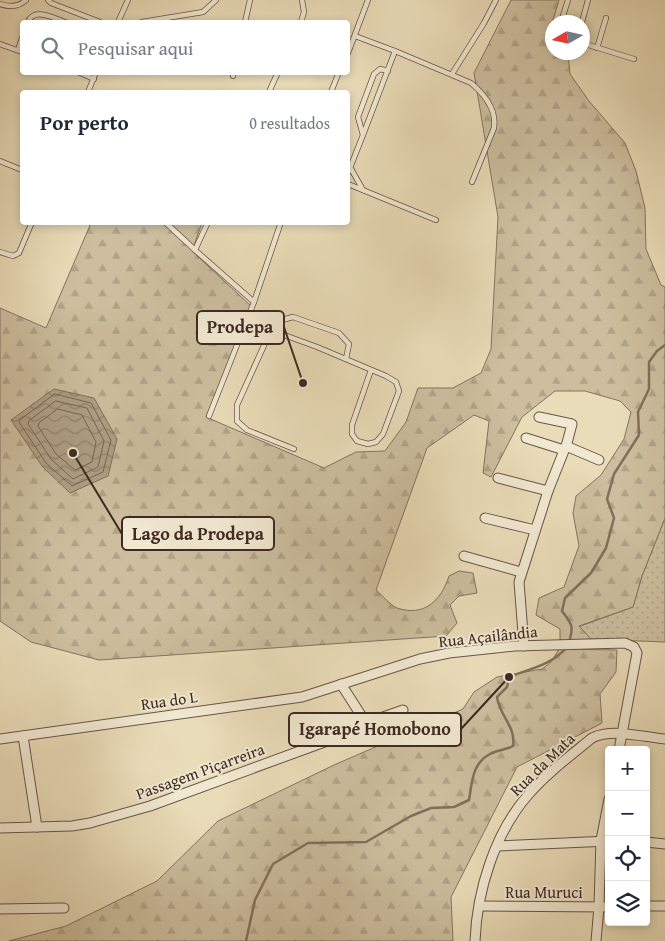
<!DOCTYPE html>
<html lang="pt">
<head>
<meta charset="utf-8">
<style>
	body { margin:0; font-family:"Gentium Book Plus",serif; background:#f6f6f7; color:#1f2937 }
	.controls { position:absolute; right:15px; bottom:15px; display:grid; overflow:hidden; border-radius:5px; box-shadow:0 2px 8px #0003 }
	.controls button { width:45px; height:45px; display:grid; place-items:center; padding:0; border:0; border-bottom:1px solid #e0e1e3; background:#fff; color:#1f2937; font:25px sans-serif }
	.compass { position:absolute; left:545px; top:15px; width:45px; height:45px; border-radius:50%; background:#fff; box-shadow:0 2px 8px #0003; rotate:261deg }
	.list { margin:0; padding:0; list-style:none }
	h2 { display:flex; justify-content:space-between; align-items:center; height:65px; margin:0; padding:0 20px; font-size:21px }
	h2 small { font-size:16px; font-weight:400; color:#747a83 }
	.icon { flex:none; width:28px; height:28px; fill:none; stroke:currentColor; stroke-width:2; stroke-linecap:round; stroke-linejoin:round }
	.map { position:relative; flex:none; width:665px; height:941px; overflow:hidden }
	.search { position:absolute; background:#fff; box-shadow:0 2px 8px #0003; left:20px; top:20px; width:330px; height:55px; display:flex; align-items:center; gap:12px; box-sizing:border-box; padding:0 18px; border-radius:5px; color:#747a83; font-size:19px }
	.panel { position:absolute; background:#fff; box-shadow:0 2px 8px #0003; left:20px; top:90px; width:330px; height:135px; border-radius:5px }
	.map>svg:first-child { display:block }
</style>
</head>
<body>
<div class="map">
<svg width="665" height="941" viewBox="0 0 665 941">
	<defs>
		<pattern id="grass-dots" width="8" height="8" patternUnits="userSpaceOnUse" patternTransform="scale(1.25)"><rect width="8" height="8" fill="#ccbe9e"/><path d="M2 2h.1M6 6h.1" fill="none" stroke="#b0a388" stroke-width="1.8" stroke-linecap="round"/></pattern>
		<pattern id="forest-firs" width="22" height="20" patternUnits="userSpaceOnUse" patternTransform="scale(1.25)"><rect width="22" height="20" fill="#ccbe9e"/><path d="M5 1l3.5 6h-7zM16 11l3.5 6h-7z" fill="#b0a388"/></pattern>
		<pattern id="water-waves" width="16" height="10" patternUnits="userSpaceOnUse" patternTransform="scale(1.25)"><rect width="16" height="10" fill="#af9f85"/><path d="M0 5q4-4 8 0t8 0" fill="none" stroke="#90826c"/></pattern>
	</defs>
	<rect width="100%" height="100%" fill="#e9dcb8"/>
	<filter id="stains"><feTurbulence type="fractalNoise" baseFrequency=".004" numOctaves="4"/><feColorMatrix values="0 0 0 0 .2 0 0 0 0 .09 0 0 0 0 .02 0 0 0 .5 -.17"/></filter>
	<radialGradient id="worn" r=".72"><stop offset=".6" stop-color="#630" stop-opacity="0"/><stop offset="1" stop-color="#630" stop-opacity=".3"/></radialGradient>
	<polygon fill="url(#grass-dots)" stroke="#847460" points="665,518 665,642 591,639 578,627 633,607 642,576"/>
	<g fill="url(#forest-firs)" stroke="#847460">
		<path d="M511,0H559L550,30L552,32V52L568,53L570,74L589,101L625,143L636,171L645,208L646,249L661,285L665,287V518L642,576L633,607L579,626L591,639L569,641L560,640V629L536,615L539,598L564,587L579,546L573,513L576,496L601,475L624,439L631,412L620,401L585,391H555L522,417L491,477L483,473L489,421L474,415L427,448L376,590C382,595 390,605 397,608C424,617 441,601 449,576L459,571L473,573L477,593L459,596L450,605L457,623L446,636L99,660L31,642L0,621V308L46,328L91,223H202L192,251L252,307L206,417L324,468L356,452L385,451L406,422L418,388H453L481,373L491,349L498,217L474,73Z"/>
		<polygon points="559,649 617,650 616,672 600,694 602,723 517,767 451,897 453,941 9,941 66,926 157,881 218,821 334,765 463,709 474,692 497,677 542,669 551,662"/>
	</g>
	<polygon fill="url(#water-waves)" stroke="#81705d" points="54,389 94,398 117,439 108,476 70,493 42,466 11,420"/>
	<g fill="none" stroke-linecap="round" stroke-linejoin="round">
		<g stroke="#766454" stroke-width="1">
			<polygon points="55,394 91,403 111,440 103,472 72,486 46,463 19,422 20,420"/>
			<polygon points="56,401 87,408 104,441 98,467 73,479 51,459 28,424 29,421"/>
			<polygon points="58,409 82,415 96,442 92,462 75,470 56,454 38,426 39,423"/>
		</g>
		<g stroke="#81705d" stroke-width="2.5">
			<path d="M569,642C574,626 572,624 562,611L565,598L591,573L606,548L614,518L607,499L614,474L639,435L638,412L649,389V362L657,351L665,345"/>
			<path d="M246,941L255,900L273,864L308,843L366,842L411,816L431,808L454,807L469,800C472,783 472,763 490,754C497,750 506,750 513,746C516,726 500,717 497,697L507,687L509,677C529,669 552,665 567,647"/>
		</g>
		<g stroke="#685648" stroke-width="6">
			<g id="service">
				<polyline points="48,0 51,3 100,22"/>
				<path d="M0,4C9,7 19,7 26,0"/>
				<path d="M28,22C34,7 54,18 65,22"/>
				<polyline points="118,22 128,0"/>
				<polyline points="142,22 203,12 216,0"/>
				<polyline points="245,22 250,0"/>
				<polyline points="301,22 304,12 302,0"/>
				<polyline points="561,22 568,0"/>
				<polyline points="582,22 588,0"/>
				<polyline points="355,36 395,51 363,135"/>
				<polyline points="582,43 634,59"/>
				<polyline points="0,44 22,52"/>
				<polyline points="597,48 606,18"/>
				<polyline points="18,50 22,38"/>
				<path d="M395,51L471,83C484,94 497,109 494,128L472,182"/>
				<polyline points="348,53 368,0"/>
				<polyline points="78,72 94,79"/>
				<polyline points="452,74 484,23 496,0"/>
				<polyline points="233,76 234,72"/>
				<polyline points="88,92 96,72"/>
				<polyline points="269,92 278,72"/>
				<polyline points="331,92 339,72"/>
				<polyline points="0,161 22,170"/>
				<polyline points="350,167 363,190"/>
				<polyline points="348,173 363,135 358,117 374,74 380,69 388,71"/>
				<polyline points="348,184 436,220"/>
				<polyline points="165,222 195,250"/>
				<polyline points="208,222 195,250 254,302 209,416"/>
				<polyline points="0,252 13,256 19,253 32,222"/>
				<polyline points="254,302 281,222"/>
				<polyline points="257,325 317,347 386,376 396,382 399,391 383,434 376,442 368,444 357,441 352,434 352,425 371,370"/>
				<polyline points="294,449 247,430 237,421 237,405 271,330 278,321 293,317 339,333 349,344 346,359"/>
			</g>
		</g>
		<g stroke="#685648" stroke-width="11">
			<g id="minor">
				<polyline points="247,321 257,325"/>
				<polyline points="526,438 564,450"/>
				<polyline points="566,446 599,460"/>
				<polyline points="498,478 548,491"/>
				<polyline points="485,518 535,530"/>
				<polyline points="464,556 521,572"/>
				<polyline points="524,646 519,582 548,491 567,443 572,424 539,417"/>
				<polyline points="341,684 366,723"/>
				<polyline points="23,736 37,827"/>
				<polyline points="0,739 302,697 420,659 449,653 515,646 625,643 634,647 637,653 619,750"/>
				<polyline points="0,828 72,826 90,823 150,806 308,748 330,740 366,723 403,710"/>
				<polyline points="646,842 665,844"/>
				<polyline points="498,846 609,841"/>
				<polyline points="480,906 609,907"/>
				<polyline points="646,906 665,906"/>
				<polyline points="0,909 64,908"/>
				<path d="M475,941C477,890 495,833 528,795C547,773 570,756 592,738C613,728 643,737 665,739"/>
				<polyline points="596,941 599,907 601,840 609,799"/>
			</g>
		</g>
		<use href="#service" stroke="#f1e8d1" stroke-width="4.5"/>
		<use href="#minor" stroke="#f1e8d1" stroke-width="9"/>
	</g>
	<g text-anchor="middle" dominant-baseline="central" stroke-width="4" stroke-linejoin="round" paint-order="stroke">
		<g font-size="16" fill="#3d2a22" stroke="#f1e8d1">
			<text transform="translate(488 636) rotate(-6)">Rua Açailândia</text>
			<text transform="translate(169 700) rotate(-8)">Rua do L</text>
			<text transform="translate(542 764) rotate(-44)">Rua da Mata</text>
			<text transform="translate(200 771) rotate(-20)">Passagem Piçarreira</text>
			<text x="544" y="892">Rua Muruci</text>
		</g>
	</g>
	<path fill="none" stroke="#3d2a22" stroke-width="2" d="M303 383L284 327M73 453L122 534M509 677L461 729"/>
	<g fill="#3d2a22" stroke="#f1e8d1" stroke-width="2">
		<circle cx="303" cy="383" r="5"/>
		<circle cx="73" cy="453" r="5"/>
		<circle cx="509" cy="677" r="5"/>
	</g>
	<g fill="#f1e8d1" stroke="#3d2a22" stroke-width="2">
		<rect x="197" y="311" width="87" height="33" rx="5"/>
		<rect x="122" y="517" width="152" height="33" rx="5"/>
		<rect x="289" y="713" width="172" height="33" rx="5"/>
	</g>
	<g font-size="18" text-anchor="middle" font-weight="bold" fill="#3d2a22">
		<text x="240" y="333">Prodepa</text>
		<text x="198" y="540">Lago da Prodepa</text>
		<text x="375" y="735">Igarapé Homobono</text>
	</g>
	<rect width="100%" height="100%" filter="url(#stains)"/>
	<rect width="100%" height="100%" fill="url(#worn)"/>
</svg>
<div class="controls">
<button>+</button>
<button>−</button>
<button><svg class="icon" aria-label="locate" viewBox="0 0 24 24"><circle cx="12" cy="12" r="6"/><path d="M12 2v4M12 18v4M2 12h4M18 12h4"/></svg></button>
<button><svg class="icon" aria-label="layers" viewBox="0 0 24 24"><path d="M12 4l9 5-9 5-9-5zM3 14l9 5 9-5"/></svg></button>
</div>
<svg class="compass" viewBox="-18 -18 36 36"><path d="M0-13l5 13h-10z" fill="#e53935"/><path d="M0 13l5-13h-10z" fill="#747a83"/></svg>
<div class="search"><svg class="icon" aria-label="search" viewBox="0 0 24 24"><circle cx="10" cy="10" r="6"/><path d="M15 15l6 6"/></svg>Pesquisar aqui</div>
<section class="panel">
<h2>Por perto<small>0 resultados</small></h2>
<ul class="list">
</ul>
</section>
</div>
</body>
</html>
